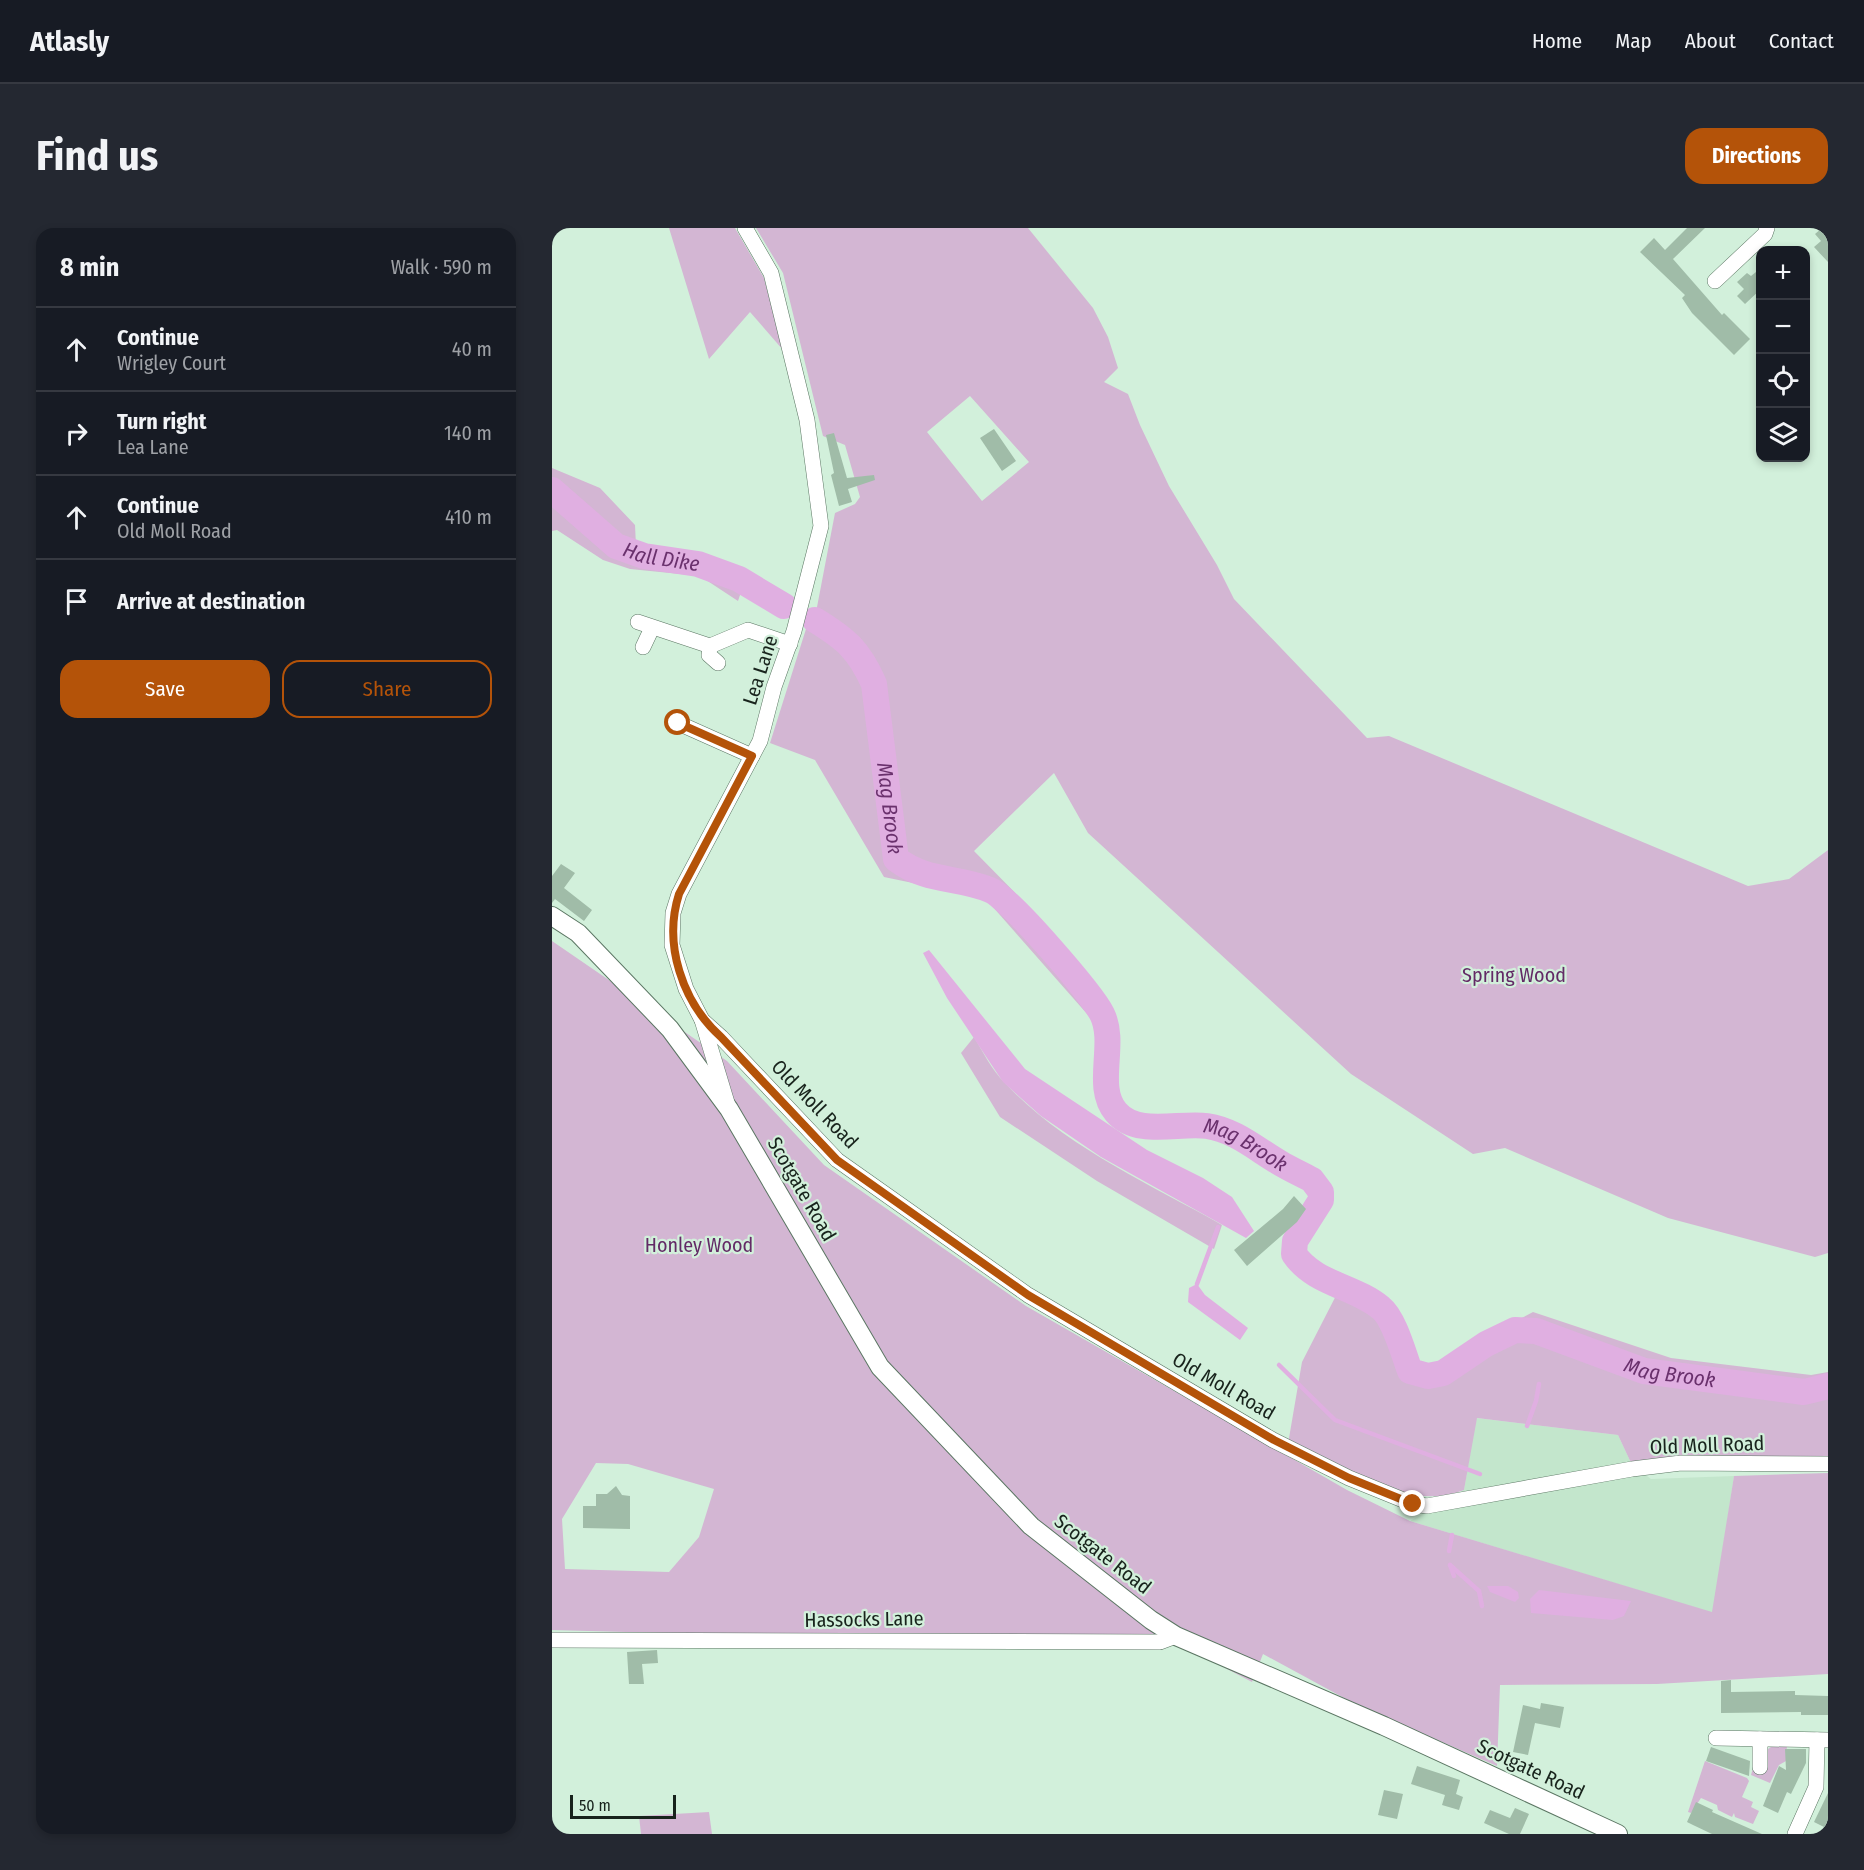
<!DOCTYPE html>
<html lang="en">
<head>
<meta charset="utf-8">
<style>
	body { margin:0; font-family:"Fira Sans Condensed",sans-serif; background:#242831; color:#f1f3f6 }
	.controls { position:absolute; right:18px; top:18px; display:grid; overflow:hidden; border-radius:12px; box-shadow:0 3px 9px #0003 }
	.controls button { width:54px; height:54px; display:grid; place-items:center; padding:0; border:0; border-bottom:2px solid #363941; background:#171b24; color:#f1f3f6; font:30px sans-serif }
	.scale { position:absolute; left:18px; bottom:15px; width:106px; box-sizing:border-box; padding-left:6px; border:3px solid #18231c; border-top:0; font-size:16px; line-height:21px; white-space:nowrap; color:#18231c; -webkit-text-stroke:4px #d2f0db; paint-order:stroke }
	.stop { position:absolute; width:18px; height:18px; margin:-14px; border:4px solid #b45309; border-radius:50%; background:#fff }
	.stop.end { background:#b45309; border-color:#fff; box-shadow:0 2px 6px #0008 }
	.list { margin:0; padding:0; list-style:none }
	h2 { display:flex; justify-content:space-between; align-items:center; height:78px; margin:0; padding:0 24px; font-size:26px }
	h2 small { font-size:20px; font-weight:400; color:#9ea1a6 }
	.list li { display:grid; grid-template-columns:39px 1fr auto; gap:18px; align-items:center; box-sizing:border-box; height:84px; padding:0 24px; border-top:2px solid #363941 }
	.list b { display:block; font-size:22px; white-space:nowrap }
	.list p { margin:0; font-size:20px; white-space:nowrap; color:#9ea1a6 }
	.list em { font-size:20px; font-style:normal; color:#9ea1a6 }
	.actions { display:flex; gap:12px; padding:18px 24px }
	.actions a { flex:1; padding:14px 0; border:2px solid #b45309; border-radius:18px; text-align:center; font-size:21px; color:#b45309 }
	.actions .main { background:#b45309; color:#fff }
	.icon { flex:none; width:33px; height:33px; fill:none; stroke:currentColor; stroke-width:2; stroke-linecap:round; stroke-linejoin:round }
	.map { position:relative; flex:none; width:1276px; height:1606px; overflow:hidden; border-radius:18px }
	header { display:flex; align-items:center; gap:36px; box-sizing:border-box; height:84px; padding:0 30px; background:#171b24; border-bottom:2px solid #363941 }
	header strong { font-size:28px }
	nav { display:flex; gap:33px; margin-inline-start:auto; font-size:21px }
	.intro { display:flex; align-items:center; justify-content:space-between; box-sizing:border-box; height:144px; padding:0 36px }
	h1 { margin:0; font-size:42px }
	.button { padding:15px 27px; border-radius:18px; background:#b45309; color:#fff; font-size:21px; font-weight:700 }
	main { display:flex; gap:36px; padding:0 36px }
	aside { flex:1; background:#171b24; border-radius:18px; box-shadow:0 3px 9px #0003 }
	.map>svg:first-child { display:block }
</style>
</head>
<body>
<header>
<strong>Atlasly</strong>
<nav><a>Home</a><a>Map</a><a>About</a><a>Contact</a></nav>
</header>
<div class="intro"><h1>Find us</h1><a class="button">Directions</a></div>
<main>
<aside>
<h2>8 min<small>Walk · 590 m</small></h2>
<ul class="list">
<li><svg class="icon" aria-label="ahead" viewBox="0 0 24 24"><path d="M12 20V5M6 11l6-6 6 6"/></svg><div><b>Continue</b><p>Wrigley Court</p></div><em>40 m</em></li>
<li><svg class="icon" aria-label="right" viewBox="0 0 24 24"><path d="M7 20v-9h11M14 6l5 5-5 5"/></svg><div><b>Turn right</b><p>Lea Lane</p></div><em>140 m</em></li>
<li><svg class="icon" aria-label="ahead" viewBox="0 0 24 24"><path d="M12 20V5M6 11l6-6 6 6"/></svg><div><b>Continue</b><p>Old Moll Road</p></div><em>410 m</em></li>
<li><svg class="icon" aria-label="arrive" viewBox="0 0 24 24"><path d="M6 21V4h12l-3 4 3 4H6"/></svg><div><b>Arrive at destination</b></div></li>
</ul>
<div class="actions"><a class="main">Save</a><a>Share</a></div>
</aside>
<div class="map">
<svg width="1276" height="1606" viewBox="0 0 1276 1606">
	<rect width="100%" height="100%" fill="#d2f0db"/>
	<polygon fill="#c3e6cc" points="924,1190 1066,1207 1080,1237 1099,1251 1182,1248 1161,1385 858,1293 912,1262"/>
	<g fill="#d3b6d3" fill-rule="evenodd">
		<polygon points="117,0 183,0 212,50 231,122 198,84 157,131"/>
		<path d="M204,0H476L541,80L556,109L566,140L552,154L576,166L588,197L617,258L665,337L682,371L815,510L837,508L1196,658L1237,651L1276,622V1025L1263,1029L1116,990L953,920L921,926L799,846L536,605L502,545L422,623L483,685L564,790L551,804L433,670L332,649L263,532L218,515L254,401L265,379L283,285L303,276L308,269L293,217L271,208L231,45ZM418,168L477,234L430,273L375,204Z"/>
		<polygon points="0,240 48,260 83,297 84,318 152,330 195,346 186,373 148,348 78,341 51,332 5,302 0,303"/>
		<path d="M0,713L175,833L272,937L474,1078L795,1262L858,1293L1160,1384L1182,1248L1276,1245V1446L1105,1456L948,1457L945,1538L805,1477L711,1426L700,1454L637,1421L585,1406L262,1409L0,1402ZM44,1235L76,1236L162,1261L147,1309L117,1344L13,1341L10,1291Z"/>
		<path d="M422,809C431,824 440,842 452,854C511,918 596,955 670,997L662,1021L545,953L448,889L409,825Z"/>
		<path d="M792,1052L832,1074L843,1089L864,1139L873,1142L981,1084L1119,1130L1259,1147L1276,1144V1228L1117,1232L1080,1237L1066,1207L925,1190L912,1262C857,1285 786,1239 736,1216L750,1134Z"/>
		<polygon points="1222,1517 1235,1517 1234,1533 1227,1537 1218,1555 1199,1547 1201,1540 1216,1540 1216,1521"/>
		<polygon points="1153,1533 1195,1550 1197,1553 1190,1569 1201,1574 1199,1579 1207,1583 1201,1596 1183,1589 1182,1585 1180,1589 1166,1582 1165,1577 1149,1570 1139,1585 1136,1584"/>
		<polygon points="157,1584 160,1606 89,1606 87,1588"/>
	</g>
	<g fill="#e0afe1">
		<polygon points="377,722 473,841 595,922 651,950 680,969 702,1003 694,1010 549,929 489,888 451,854 395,770 371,725"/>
		<polygon points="645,1056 653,1067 696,1100 688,1112 636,1074 637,1060"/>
		<polygon points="935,1358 956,1358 966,1364 967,1370 963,1374 938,1364"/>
		<polygon points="987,1362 1079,1373 1072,1388 1061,1392 979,1385 978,1371"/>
	</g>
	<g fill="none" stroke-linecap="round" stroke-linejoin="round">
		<g stroke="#e0afe1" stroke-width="4.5">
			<polyline points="645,1056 666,999"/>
			<polyline points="727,1137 783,1192 928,1246"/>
			<polyline points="975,1198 984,1173 987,1156"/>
			<polyline points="897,1323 900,1307"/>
			<polyline points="898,1337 927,1363 930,1378"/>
			<polyline points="898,1337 902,1348"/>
		</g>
		<g stroke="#e0afe1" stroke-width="26">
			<path id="s1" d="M0,262L64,318L92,328L146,336L187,351L232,378"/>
			<path id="s2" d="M263,392C294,411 307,422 322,456L344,631C376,655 404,648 438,662C457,669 540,766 550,786C565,816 542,858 564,884C585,909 627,894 655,898C683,902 704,921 728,935C738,941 749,946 760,952L769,964V972L743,1013L742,1026C762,1056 803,1058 829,1080C842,1090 852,1127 858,1143L876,1148L891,1145L934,1116L963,1102L984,1103L1092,1143L1252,1164L1276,1158"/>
		</g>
	</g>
	<g fill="#a0bca8">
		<polygon points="1135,0 1153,0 1121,31 1170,87 1172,85 1198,111 1182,127 1140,85 1130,70 1133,67 1088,24 1102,10 1113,22"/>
		<polygon points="1270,0 1276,0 1276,34 1262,19 1269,13 1263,6"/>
		<polygon points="1209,40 1209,61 1193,76 1185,68 1192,61 1185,54 1195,45 1199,48"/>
		<polygon points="442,201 464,233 450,243 428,210"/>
		<polygon points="282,205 295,250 322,247 323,252 296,261 300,274 287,278 279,247 282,245 274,207"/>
		<polygon points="9,636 23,645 12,660 40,682 32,693 3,671 0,675 0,648"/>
		<polygon points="742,968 754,981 745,994 695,1038 682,1022 731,981"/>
		<polygon points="64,1258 70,1267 78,1268 78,1301 31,1300 31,1278 44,1278 44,1266 55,1266"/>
		<polygon points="105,1422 106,1435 90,1436 92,1456 77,1456 75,1424"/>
		<polygon points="1179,1452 1179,1464 1243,1463 1243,1467 1276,1468 1276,1487 1249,1487 1249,1484 1169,1485 1169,1453"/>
		<polygon points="989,1475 1012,1479 1008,1500 983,1495 976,1527 961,1524 971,1477 988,1481"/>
		<polygon points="1159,1519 1198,1533 1197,1548 1154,1533"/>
		<polygon points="1233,1521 1254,1521 1254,1535 1239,1566 1235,1564 1226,1585 1211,1578 1227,1538 1234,1542"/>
		<polygon points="865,1538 908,1552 904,1566 911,1569 907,1582 890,1577 893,1567 859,1556"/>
		<polygon points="832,1562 851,1566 845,1591 826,1587"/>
		<polygon points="1276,1565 1276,1601 1262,1594"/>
		<polygon points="1144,1574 1161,1582 1160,1584 1210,1606 1160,1606 1141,1597 1135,1594"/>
		<polygon points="963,1580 977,1586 968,1606 957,1606 932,1595 938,1582 958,1590"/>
	</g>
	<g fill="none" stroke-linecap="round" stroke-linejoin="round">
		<g stroke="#5b7663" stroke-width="16">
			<g id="minor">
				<polyline points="1163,53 1213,6 1215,0"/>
				<polyline points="86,394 158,418 196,402 238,416"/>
				<polyline points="158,418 157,427 166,435"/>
				<polyline points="91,419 100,400"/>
				<polyline points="126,495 200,528"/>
				<polyline points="150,792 169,809 285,932 476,1067 721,1212 797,1250 861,1276 875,1278 1080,1241 1129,1235 1276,1236"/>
				<polyline points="176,878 150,792 134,761 120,717 121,685 127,666 208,513 222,459 242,403 269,298 255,192 219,45 193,0"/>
				<polyline points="0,1412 608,1414 624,1408"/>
				<polyline points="1164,1510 1276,1512"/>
				<polyline points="1208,1511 1208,1539"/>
				<polyline points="1243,1606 1264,1559 1265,1512"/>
			</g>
		</g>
		<g stroke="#5b7663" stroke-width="20">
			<polyline id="tertiary" points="0,688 26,705 118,801 177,881 328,1139 479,1298 599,1392 624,1408 832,1498 1066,1606"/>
		</g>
		<use href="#minor" stroke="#fff" stroke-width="15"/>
		<use href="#tertiary" stroke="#fff" stroke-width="18"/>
	</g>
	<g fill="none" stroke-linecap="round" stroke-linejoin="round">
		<path stroke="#b45309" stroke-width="8" d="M126,495L200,528L127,666C111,716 130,774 169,809L285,932L476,1067L722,1212L797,1250L861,1276"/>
	</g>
	<g text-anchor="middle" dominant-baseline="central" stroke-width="4.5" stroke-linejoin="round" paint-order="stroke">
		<g font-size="20" fill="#18231c" stroke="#d2f0db">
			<text transform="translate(208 442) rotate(-72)">Lea Lane</text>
			<text transform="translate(263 876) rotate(46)">Old Moll Road</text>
			<text transform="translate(250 961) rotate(60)">Scotgate Road</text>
			<text transform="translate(672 1158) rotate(30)">Old Moll Road</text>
			<text transform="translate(1155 1217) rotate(-2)">Old Moll Road</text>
			<text transform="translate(551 1326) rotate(38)">Scotgate Road</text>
			<text transform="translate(312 1391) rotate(-1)">Hassocks Lane</text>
			<text transform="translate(979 1541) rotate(25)">Scotgate Road</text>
		</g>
		<g font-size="20" fill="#632a66" stroke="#d2f0db">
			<text x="962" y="747">Spring Wood</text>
			<text x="147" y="1017">Honley Wood</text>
		</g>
		<g font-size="21" font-style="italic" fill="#6a316d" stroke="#d2f0db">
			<text stroke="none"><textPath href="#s1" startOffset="132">Hall Dike</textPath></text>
			<text stroke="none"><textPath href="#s2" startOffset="214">Mag Brook</textPath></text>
			<text stroke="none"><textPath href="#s2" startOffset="772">Mag Brook</textPath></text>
			<text stroke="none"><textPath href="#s2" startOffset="1386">Mag Brook</textPath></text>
		</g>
	</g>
</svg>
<div class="controls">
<button>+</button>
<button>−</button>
<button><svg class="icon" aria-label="locate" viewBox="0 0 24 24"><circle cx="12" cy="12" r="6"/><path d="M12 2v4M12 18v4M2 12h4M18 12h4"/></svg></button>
<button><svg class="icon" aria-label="layers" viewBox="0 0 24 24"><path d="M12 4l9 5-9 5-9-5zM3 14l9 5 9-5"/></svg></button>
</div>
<div class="scale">50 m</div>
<div class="stop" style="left:126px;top:495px"></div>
<div class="stop end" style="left:861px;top:1276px"></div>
</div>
</main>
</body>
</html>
